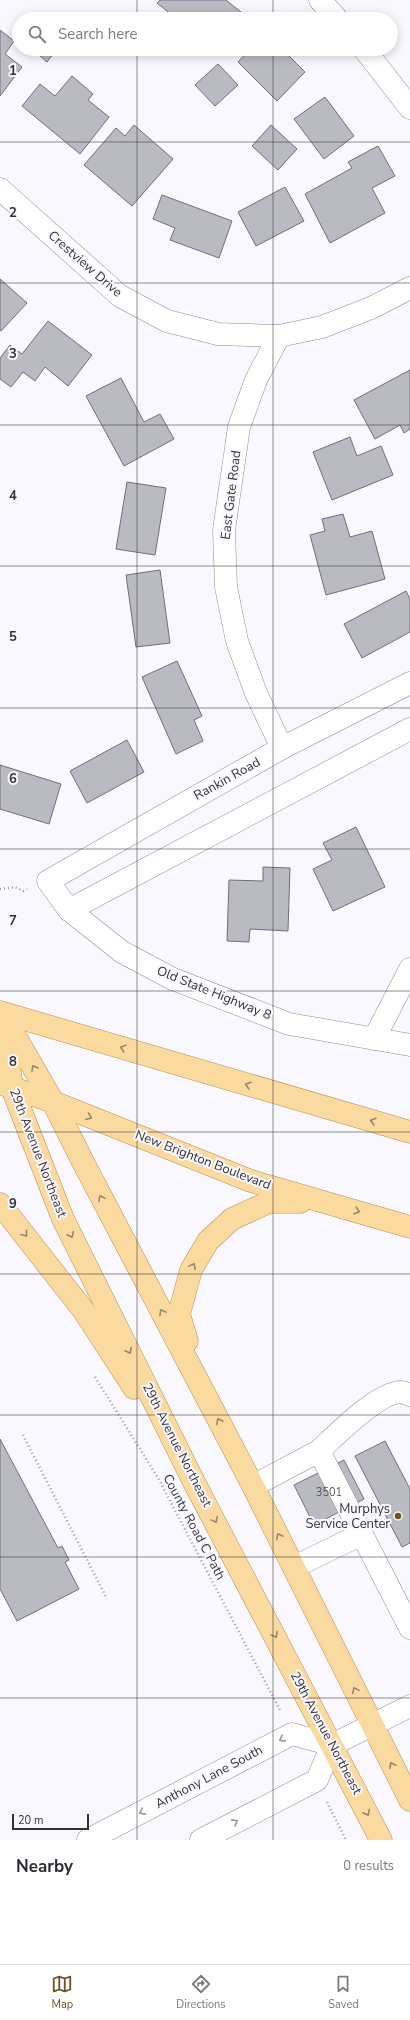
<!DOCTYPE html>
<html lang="en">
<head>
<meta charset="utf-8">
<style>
	body { margin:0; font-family:"Nunito Sans",sans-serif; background:#f7f7f7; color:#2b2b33 }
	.scale { position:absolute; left:12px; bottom:10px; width:77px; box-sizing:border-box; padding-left:4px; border:2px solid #333337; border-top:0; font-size:11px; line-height:14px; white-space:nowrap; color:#333337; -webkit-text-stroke:3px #f8f8fe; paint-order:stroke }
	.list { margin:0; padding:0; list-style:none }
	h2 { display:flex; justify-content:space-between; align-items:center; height:52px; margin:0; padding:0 16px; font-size:17px }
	h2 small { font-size:13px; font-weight:400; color:#7c7c81 }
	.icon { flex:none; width:22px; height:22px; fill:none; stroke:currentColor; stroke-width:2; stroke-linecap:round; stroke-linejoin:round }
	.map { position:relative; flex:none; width:410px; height:1840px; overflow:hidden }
	.search { position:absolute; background:#fff; box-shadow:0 2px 10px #0003; left:12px; right:12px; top:12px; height:44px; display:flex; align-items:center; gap:10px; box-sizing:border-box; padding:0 14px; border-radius:22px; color:#7c7c81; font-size:15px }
	.sheet { height:124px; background:#fff }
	nav { display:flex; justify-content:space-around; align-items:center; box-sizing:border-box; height:56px; border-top:1px solid #e1e1e2; background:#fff; font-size:11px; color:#7c7c81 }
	nav a { display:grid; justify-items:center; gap:2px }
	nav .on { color:#6c5324 }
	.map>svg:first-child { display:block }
</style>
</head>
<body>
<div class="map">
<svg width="410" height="1840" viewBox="0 0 410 1840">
	<rect width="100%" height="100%" fill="#f8f8fe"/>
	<g fill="#babac3" stroke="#6f6f77">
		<polygon points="160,0 226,0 246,16 243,19 177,19 157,3"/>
		<polygon points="0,30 14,41 5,54 22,67 0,96"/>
		<polygon points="32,49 57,49 47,62"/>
		<polygon points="250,49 282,49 305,72 277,101 238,62"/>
		<polygon points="218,64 238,85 215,106 195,85"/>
		<polygon points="72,76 93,94 88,100 109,117 80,154 22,106 40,84 55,96"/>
		<polygon points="325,97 354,136 324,159 294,119"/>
		<polygon points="134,125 173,159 132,206 84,165 116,128 125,136"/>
		<polygon points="271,125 297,149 278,170 252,146"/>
		<polygon points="378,146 395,176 372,188 385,213 330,243 305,194 352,168 348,162"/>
		<polygon points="285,187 304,221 256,246 238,212"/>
		<polygon points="162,195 232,221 219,258 170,240 175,228 153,219"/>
		<polygon points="0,279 27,303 1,331 0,330"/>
		<polygon points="48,321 92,355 68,386 45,367 35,381 23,372 11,387 0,379 0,358 10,345 22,354"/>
		<polygon points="410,370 410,429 404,433 400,425 375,439 354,400"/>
		<polygon points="121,378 144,422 160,414 174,439 124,466 86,396"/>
		<polygon points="350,437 357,456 381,446 393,475 332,500 313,452"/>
		<polygon points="127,482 166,488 155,555 116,549"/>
		<polygon points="343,514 350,537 372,531 385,579 326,595 310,535 325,531 322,519"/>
		<polygon points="160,570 170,643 136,647 126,575"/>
		<polygon points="406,591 410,599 410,632 362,658 344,624"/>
		<polygon points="177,661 202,716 194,720 203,741 176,754 142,677"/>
		<polygon points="127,740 144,772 87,803 70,771"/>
		<polygon points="0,765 61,784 49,824 0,809"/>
		<polygon points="356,827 385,887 333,911 313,869 332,860 323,843"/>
		<polygon points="263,867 290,868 288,931 250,929 249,942 227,941 229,880 263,881"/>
		<polygon points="0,1439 58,1548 62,1546 69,1560 65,1562 79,1589 17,1621 0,1589"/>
		<polygon points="385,1441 410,1489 410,1543 402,1547 355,1456"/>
		<polygon points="344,1460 364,1499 314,1525 294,1485"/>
	</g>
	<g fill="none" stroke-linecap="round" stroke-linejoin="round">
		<g stroke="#8d8d96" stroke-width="23">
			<g id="minor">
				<polyline points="320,0 337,19"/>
				<polyline points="364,49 410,108"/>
				<polyline points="0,189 120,296 167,321 218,334 279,336 322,327 371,308 410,288"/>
				<polyline points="279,336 256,380 239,427 224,530 226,587 237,641 256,693 282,748"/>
				<polyline points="410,683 282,748 48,881 69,910 122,952 173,979 289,1024 410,1045"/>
				<polyline points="69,910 410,729"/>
				<polyline points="374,1039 410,969"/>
				<path d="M319,1451C335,1436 378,1392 401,1392C404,1392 407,1394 410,1395"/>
				<polyline points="253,1486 319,1451 410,1628"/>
				<polyline points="294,1567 362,1534"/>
				<polyline points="88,1840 292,1734 332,1745"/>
				<polyline points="201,1840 317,1780 332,1745 410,1706"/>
			</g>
		</g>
		<g stroke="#b28f51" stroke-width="23">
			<g id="major">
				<polyline points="0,1012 410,1132"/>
				<polyline points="2,1013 12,1088 63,1219 196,1486 381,1840"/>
				<polyline points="7,1022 53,1102 83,1162 253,1486 410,1800"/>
				<polyline points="2,1084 53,1102 251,1181 410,1227"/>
				<polyline points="0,1204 84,1311 134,1388"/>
				<polyline points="187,1341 179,1314 191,1270 208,1241 232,1219 269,1202 300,1202"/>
			</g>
		</g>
		<g stroke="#99999e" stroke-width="2.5" stroke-dasharray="1 3" stroke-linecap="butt">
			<polyline points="0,889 15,887 23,891 27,889"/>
			<polyline points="95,1377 158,1478 281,1712"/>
			<polyline points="23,1435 107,1599"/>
			<polyline points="327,1802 346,1840"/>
		</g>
		<use href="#minor" stroke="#fff" stroke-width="22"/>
		<use href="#major" stroke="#fada9f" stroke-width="22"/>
	</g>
	<defs><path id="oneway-chevron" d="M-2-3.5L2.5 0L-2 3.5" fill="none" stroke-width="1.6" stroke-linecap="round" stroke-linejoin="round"/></defs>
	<g stroke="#96866b">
		<use href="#oneway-chevron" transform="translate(123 1048) rotate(-164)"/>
		<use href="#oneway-chevron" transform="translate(34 1068) rotate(-120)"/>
		<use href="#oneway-chevron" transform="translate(248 1085) rotate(-164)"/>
		<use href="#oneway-chevron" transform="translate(89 1117) rotate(22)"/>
		<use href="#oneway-chevron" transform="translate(373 1121) rotate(-164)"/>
		<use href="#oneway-chevron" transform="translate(101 1198) rotate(-118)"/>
		<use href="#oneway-chevron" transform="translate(357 1211) rotate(16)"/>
		<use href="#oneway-chevron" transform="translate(25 1234) rotate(52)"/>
		<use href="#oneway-chevron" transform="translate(71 1235) rotate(63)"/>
		<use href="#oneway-chevron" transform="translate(193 1266) rotate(-62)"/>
		<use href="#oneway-chevron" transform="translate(162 1312) rotate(-118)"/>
		<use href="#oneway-chevron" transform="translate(129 1351) rotate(63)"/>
		<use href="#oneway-chevron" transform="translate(219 1421) rotate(-117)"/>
		<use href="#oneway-chevron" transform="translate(215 1520) rotate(62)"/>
		<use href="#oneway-chevron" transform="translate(279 1536) rotate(-117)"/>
		<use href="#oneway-chevron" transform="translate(275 1635) rotate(62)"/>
		<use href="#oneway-chevron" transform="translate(355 1690) rotate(-116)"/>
		<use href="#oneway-chevron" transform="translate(392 1765) rotate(-117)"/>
		<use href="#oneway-chevron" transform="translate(367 1813) rotate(63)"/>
	</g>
	<g stroke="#99999b">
		<use href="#oneway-chevron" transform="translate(282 1739) rotate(152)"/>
		<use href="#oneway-chevron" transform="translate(142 1812) rotate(152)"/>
		<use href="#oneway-chevron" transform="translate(235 1822) rotate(-28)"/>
	</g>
	<path fill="none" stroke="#333337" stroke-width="1" stroke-opacity="0.55" d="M137,0V19M273,0V19M137,49V1840M273,49V1840M0,142H410M0,283H410M0,425H410M0,566H410M0,708H410M0,849H410M0,991H410M0,1132H410M0,1274H410M0,1415H410M0,1557H410M0,1698H410"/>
	<circle fill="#6c5324" stroke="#f8f8fe" stroke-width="1.5" cx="398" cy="1516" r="4"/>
	<g text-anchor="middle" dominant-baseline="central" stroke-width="4" stroke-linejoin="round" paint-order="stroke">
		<g font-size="11" fill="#55555a">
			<text x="329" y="1492">3501</text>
		</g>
		<g font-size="13" fill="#333337" stroke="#f8f8fe">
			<text transform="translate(85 264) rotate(41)">Crestview Drive</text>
			<text transform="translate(231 495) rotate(-83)">East Gate Road</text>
			<text transform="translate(227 779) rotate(-29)">Rankin Road</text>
			<text transform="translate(214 993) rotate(22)">Old State Highway 8</text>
			<text transform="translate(38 1153) rotate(69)">29th Avenue Northeast</text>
			<text transform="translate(203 1160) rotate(21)">New Brighton Boulevard</text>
			<text transform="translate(177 1445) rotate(63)">29th Avenue Northeast</text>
			<text transform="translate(194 1527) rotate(62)">County Road C Path</text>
			<text transform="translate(326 1733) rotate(62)">29th Avenue Northeast</text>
			<text transform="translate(209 1777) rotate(-28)">Anthony Lane South</text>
		</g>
		<g font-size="13" fill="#333337" stroke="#f8f8fe" text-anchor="end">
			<text x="390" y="1509">Murphys<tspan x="390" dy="15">Service Center</tspan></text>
		</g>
	</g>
	<g font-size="13" text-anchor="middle" font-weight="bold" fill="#333337" stroke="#f8f8fe" stroke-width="4" stroke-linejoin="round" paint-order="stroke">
		<text x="13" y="75">1</text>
		<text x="13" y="217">2</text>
		<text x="13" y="358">3</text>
		<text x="13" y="500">4</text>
		<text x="13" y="641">5</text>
		<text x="13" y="783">6</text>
		<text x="13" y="925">7</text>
		<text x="13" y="1066">8</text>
		<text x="13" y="1208">9</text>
	</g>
</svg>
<div class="scale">20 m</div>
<div class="search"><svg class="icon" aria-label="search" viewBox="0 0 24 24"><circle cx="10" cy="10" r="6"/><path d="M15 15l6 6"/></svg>Search here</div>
</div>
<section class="sheet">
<h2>Nearby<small>0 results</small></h2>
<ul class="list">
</ul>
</section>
<nav>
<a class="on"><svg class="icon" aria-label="map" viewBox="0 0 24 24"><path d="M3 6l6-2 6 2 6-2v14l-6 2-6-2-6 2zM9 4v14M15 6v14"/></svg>Map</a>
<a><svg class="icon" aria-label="directions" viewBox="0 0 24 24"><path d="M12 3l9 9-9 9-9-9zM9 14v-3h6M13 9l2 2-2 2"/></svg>Directions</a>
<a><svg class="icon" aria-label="saved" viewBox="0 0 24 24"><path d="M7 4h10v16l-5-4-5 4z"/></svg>Saved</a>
</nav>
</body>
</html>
